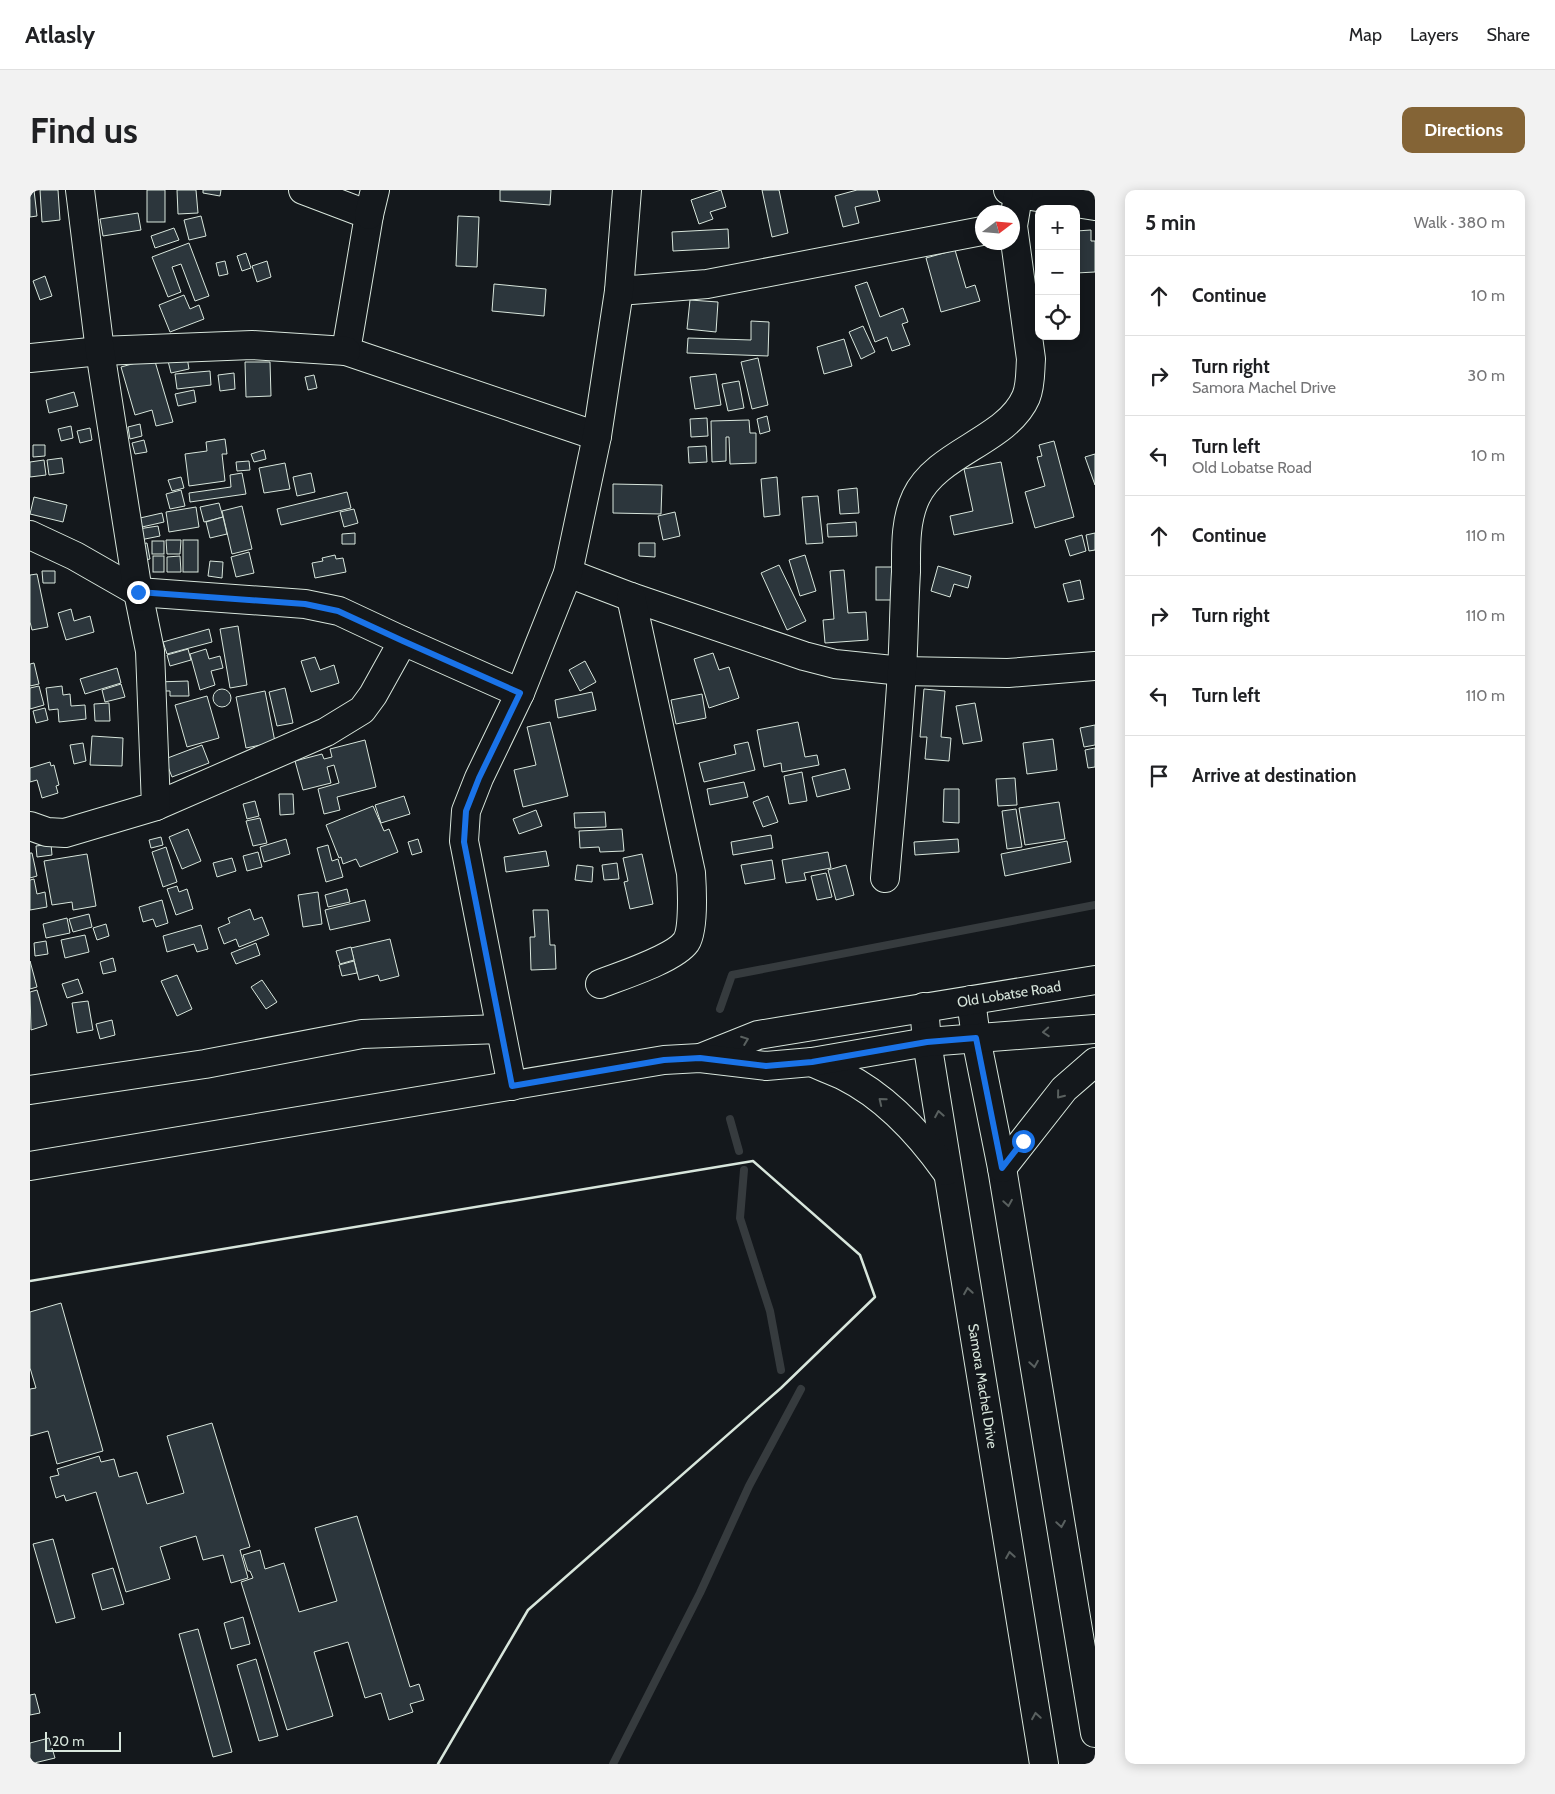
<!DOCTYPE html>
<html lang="en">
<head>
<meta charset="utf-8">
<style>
	body { margin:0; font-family:Cabin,sans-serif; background:#f2f2f2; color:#202124 }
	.controls { position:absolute; right:15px; top:15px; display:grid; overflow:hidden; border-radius:10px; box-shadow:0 2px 12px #0003 }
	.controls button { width:45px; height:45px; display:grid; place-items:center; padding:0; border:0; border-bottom:1px solid #e0e0e0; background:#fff; color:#202124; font:25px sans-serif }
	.compass { position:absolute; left:945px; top:15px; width:45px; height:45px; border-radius:50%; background:#fff; box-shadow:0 2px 12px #0003; rotate:74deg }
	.scale { position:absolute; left:15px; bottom:12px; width:76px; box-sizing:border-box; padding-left:5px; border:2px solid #d8e6dc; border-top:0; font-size:14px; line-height:18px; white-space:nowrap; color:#d8e6dc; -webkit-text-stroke:4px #14181c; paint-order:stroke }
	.stop { position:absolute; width:15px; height:15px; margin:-11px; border:4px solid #1a73e8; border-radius:50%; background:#fff }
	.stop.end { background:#1a73e8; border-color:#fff; box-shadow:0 1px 5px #0008 }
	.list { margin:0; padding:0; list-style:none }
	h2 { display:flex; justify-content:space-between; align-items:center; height:65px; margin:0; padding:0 20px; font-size:21px }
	h2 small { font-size:16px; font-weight:400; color:#757577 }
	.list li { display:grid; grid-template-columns:32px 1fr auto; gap:15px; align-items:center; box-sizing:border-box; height:80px; padding:0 20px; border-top:1px solid #e0e0e0 }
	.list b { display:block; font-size:19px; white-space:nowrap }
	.list p { margin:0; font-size:16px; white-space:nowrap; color:#757577 }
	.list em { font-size:16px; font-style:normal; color:#757577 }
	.icon { flex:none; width:28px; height:28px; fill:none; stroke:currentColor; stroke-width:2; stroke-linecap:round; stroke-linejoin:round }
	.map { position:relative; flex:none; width:1065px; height:1574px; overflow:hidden; border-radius:10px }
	header { display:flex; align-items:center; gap:30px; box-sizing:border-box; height:70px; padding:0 25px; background:#fff; border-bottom:1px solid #e0e0e0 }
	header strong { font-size:24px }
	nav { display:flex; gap:28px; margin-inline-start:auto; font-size:18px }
	.intro { display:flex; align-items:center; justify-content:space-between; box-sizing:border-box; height:120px; padding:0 30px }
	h1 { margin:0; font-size:35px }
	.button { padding:12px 22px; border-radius:10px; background:#846436; color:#fff; font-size:18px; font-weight:700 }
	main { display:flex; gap:30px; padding:0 30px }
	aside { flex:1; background:#fff; border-radius:10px; box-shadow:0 2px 12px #0003 }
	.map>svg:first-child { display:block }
</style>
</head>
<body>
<header>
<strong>Atlasly</strong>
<nav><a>Map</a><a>Layers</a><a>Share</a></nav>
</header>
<div class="intro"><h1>Find us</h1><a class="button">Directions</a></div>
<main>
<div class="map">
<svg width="1065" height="1574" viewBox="0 0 1065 1574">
	<rect width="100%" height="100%" fill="#14181c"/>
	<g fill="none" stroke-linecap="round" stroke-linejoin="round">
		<g stroke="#363b3e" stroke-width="8">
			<polyline points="690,819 702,785 1065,715"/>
			<polyline points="700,929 709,961"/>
			<polyline points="714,980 710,1028 740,1121 751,1180"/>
			<polyline points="583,1574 670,1403 719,1296 771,1199"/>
		</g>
	</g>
	<g fill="#2c363c" stroke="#d8e6dc">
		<polygon points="0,0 4,0 7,26 0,27"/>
		<polygon points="10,0 28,0 30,30 12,32"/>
		<rect x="117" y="0" width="18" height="32"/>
		<polygon points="147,0 166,0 168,23 148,24"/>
		<polygon points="173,0 191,0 190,6 173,3"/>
		<polygon points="470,0 521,0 520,15 470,11"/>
		<polygon points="691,0 696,17 680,22 683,29 669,34 661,10"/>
		<polygon points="732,0 749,0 758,43 742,47"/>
		<polygon points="827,0 847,0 850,11 825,17 829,33 813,37 805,6"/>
		<polygon points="108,23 111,40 73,46 70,29"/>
		<polygon points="171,26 176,46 159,50 154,30"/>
		<polygon points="428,26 449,27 447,77 426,76"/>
		<polygon points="144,38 149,50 125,58 121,46"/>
		<polygon points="698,39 699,58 643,61 642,42"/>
		<polygon points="1061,40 1061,51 1065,51 1065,82 1046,83 1046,41"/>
		<polygon points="159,53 179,106 165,111 151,74 142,77 151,102 138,107 122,67"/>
		<polygon points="925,60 936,98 945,95 950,111 911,122 896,68"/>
		<polygon points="216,63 221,78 212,81 207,66"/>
		<polygon points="195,71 198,84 189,86 186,73"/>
		<polygon points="237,71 241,87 227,92 222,76"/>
		<polygon points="15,86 22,106 10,110 3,91"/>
		<polygon points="837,92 850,127 873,118 878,132 872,134 880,155 862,161 857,147 845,152 825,96"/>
		<polygon points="464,94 516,99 514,126 462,121"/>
		<polygon points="154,105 160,119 169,115 174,129 140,142 129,115"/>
		<polygon points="660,110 688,112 686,142 657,139"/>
		<polygon points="721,131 739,132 738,166 657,163 658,148 721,150"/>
		<polygon points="833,136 845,162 831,169 819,142"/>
		<polygon points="814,149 822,176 794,184 787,157"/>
		<polygon points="157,167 159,179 141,183 138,171"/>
		<polygon points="124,168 143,232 126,236 122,220 105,225 91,177"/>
		<polygon points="728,168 738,215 722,219 711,172"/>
		<polygon points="215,172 240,172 241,206 216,207"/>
		<polygon points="180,181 181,195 147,199 145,184"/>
		<polygon points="204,183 205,199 190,201 188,185"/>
		<polygon points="686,184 691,215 665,219 660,187"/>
		<polygon points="284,185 287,198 278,200 275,187"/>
		<polygon points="709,191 714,218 698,221 692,194"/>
		<polygon points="164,200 166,212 148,216 145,204"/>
		<polygon points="44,202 48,216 19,223 16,210"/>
		<polygon points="737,226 740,241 730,244 727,229"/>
		<polygon points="677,228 678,246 661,247 660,229"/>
		<polygon points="719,230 720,243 726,243 726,273 700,274 699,247 696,247 696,271 682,272 681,231"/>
		<polygon points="110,234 112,246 100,249 98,237"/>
		<polygon points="41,236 43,248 31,251 28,239"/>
		<polygon points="60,238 62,250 50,253 47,241"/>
		<polygon points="195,249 197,264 192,264 195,291 159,296 155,264 177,261 176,252"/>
		<polygon points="114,250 117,262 105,264 102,253"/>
		<polygon points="1024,251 1044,327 1005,338 995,302 1015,296 1007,267 1012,266 1009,255"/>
		<polygon points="3,255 15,255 15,266 3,267"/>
		<polygon points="676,256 677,272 659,273 658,257"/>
		<polygon points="234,260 236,269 224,272 221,264"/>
		<polygon points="1065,264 1065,295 1055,267"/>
		<polygon points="32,268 34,283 19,285 17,270"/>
		<polygon points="14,270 16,285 0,287 0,272"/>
		<polygon points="219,271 220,280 207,281 206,272"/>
		<polygon points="971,272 983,333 924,345 920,326 943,321 934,279"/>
		<polygon points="255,273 260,299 234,303 229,278"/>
		<polygon points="212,283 216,304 160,312 159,303 201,297 200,285"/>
		<polygon points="281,283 285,302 267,306 263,287"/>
		<polygon points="151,287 154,298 142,301 138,290"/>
		<polygon points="747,287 750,325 734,327 731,289"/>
		<polygon points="583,294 632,295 631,324 583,323"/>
		<polygon points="827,298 829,323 810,324 808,300"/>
		<polygon points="151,300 155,316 140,319 136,304"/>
		<polygon points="317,302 321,318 251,335 247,319"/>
		<polygon points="788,306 793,353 776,354 772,307"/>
		<polygon points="4,307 37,315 33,332 0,324"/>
		<polygon points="189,313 193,327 174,332 170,317"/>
		<polygon points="212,316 222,359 202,364 192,321"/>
		<polygon points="166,317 169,337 139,342 136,322"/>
		<polygon points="324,319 328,333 314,337 310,322"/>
		<polygon points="645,322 650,346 633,350 628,326"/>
		<polygon points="132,323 134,332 112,337 110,328"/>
		<polygon points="193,327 197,344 180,348 176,332"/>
		<polygon points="826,332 827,346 798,347 797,334"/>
		<polygon points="128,336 130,346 110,350 108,339"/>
		<polygon points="325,343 325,354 312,354 312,344"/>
		<polygon points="1065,343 1065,360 1059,361 1056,345"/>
		<polygon points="1052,345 1056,361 1040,366 1035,350"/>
		<polygon points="136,350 151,350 150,364 137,364"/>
		<rect x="153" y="350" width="15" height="32"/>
		<rect x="122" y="351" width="12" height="13"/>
		<polygon points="117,353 120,369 110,371 106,355"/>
		<polygon points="609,353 625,353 625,367 609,366"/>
		<polygon points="219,362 224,383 206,387 201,367"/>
		<polygon points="305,365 306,369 313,368 316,382 285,388 282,373 293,371 292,368"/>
		<polygon points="775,365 786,401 770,406 759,370"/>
		<rect x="123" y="366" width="11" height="16"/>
		<polygon points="150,366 151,382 137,382 137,367"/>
		<polygon points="180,371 193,372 192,388 178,386"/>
		<polygon points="749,375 776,431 757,440 731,383"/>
		<polygon points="908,376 941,386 938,398 924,394 920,407 901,401"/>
		<rect x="846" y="377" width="19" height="33"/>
		<polygon points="814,380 818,423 836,422 838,450 795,453 793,430 804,429 800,381"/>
		<polygon points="12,381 25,381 25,393 13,393"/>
		<polygon points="7,384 18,437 2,440 0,432 0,385"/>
		<polygon points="1050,390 1054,409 1038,412 1033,394"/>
		<polygon points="41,419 44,431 60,426 64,442 36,450 28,423"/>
		<polygon points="208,436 217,495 200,498 190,439"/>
		<polygon points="179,439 182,452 137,464 133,452"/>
		<polygon points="158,459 161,470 140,476 137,465"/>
		<polygon points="176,459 179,469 190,466 193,478 181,481 185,495 170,500 160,464"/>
		<polygon points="683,463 689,480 699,477 709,508 679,518 664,469"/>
		<polygon points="285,467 290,480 304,475 309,493 281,502 271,471"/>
		<polygon points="555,471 566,492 550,501 539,480"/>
		<polygon points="4,473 9,494 0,496 0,474"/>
		<polygon points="87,478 91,493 55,504 50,489"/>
		<polygon points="158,491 159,506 140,506 140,501 126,501 126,492"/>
		<polygon points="91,494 95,507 75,512 72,500"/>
		<polygon points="9,496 14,515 0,519 0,498"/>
		<polygon points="32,496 33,505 40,504 41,516 55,515 56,529 29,532 28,519 19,520 16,498"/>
		<polygon points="255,498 263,533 247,536 239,502"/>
		<polygon points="894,499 915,501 911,547 921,548 919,571 895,569 897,547 890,547"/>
		<circle cx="192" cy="508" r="9"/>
		<polygon points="235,501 245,552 216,558 206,507"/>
		<polygon points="562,502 566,520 528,528 525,510"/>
		<polygon points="672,504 676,528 646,534 641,510"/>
		<polygon points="177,506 189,548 157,557 145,515"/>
		<polygon points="79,513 80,531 65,531 64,514"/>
		<polygon points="945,513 952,551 933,554 926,516"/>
		<polygon points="15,518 18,530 6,533 3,521"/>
		<polygon points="520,532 538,606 493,617 484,580 506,575 497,537"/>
		<polygon points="768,532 775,567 787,565 789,575 752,582 751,573 734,577 727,540"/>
		<polygon points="1065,535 1065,555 1054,557 1050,538"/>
		<polygon points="62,546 93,548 92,576 60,575"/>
		<polygon points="1023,549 1027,580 997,584 993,553"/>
		<polygon points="335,550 346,597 307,607 310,620 294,624 288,599 309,593 304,575 297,577 301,593 273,600 265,571 292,564 294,569 302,567 300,559"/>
		<polygon points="718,552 725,580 674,592 669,573 706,564 704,555"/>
		<polygon points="53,553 56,571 44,574 40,555"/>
		<polygon points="172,555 179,573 142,587 135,569"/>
		<polygon points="1065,558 1065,577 1058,578 1055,560"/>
		<polygon points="20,572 21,576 24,575 29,595 26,596 28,603 12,608 7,590 0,592 0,578"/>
		<polygon points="815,579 820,599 787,607 782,587"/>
		<polygon points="772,582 777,611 759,614 754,586"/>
		<polygon points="985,588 987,615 968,616 966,589"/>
		<polygon points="714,592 718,607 680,615 677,599"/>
		<polygon points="914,599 929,599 929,633 913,632"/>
		<polygon points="249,604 263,604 264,624 250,625"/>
		<polygon points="374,606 380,624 351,633 345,615"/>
		<polygon points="738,606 748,632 733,637 723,612"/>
		<polygon points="225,611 229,626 217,629 213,614"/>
		<polygon points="1029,612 1035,649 995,655 989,618"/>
		<polygon points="343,616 354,641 359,639 368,662 330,677 326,669 313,674 311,667 309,668 296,635"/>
		<polygon points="986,619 992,657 977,659 972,621"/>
		<polygon points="506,620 512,636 489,644 483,629"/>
		<polygon points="575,622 576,637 545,638 544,623"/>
		<polygon points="230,628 237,653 223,656 216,631"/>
		<polygon points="158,639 171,671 152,679 139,647"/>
		<polygon points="592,639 594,661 570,662 569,657 550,658 549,641"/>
		<polygon points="741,645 743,658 703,665 701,652"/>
		<polygon points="131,647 133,655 121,658 119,650"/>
		<polygon points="256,649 260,664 234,672 230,657"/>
		<polygon points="388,649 392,662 382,665 378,652"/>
		<polygon points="928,649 929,662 885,665 884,652"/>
		<polygon points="1037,651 1041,672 975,686 971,664"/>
		<polygon points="21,654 22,665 7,667 6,656"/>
		<polygon points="298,655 302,671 308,669 313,687 296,692 287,658"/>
		<polygon points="136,657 147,692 133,697 122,662"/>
		<polygon points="516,661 519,676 476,682 474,667"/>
		<polygon points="228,662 232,677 217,681 213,666"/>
		<polygon points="798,662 801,678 774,683 776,690 756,693 752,670"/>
		<polygon points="0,663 2,663 7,686 0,688"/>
		<polygon points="57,664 66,716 43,720 42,712 22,715 14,671"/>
		<polygon points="612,664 623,714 600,719 594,692 598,691 593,668"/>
		<polygon points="202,668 206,681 187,687 183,673"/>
		<polygon points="742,670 745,689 715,694 711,675"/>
		<polygon points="587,673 589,689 574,690 572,675"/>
		<polygon points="547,675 563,677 562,692 545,690"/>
		<polygon points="816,675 824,705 806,710 798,680"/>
		<polygon points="796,683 802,707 787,710 781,686"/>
		<polygon points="4,689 7,704 15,702 17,717 0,720 0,690"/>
		<polygon points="147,696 149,702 157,699 163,719 146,725 137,699"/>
		<polygon points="317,699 320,712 298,717 295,705"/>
		<polygon points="288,702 292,734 273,737 268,705"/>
		<polygon points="132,710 138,733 126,737 123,729 113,732 109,717"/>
		<polygon points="335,710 340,731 300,740 295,720"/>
		<polygon points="220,719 224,730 232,727 239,745 209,757 206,749 194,754 188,738 200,733 198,728"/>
		<polygon points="503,720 518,720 520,755 525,755 526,779 501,780 500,747 505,747"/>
		<polygon points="59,724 62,737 43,742 39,729"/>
		<polygon points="37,728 40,743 16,748 13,734"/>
		<polygon points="76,734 79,746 67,750 63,738"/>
		<polygon points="171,735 178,759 167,762 164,754 137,762 133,746"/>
		<polygon points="55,745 59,762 35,768 31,750"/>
		<polygon points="360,749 369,786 350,791 348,785 329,790 321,758"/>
		<polygon points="16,751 18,764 5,766 4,753"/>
		<polygon points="226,753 230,765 206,774 201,763"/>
		<polygon points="321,757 324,770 310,774 306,761"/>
		<polygon points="83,768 86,781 73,784 70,772"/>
		<polygon points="0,771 7,797 0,799"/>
		<polygon points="324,771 327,783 312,786 309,775"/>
		<polygon points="147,785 162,819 147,826 131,791"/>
		<polygon points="48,789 53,803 37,808 32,794"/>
		<polygon points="232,790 247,812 236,819 221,797"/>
		<polygon points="7,800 17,835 1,840 0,802"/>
		<polygon points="58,811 63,840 47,843 42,813"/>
		<polygon points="82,830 85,845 70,849 66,834"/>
		<polygon points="31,1113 73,1261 27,1274 18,1241 0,1246 0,1199 6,1198 0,1178 0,1122"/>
		<polygon points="182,1233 220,1357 210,1360 218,1388 201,1393 193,1365 173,1370 166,1346 130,1357 140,1389 96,1402 66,1302 36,1311 34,1305 26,1308 20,1287 29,1285 27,1279 69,1266 71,1272 84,1269 89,1287 107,1282 117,1314 154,1303 137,1246"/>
		<polygon points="327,1326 380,1497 389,1494 394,1510 380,1514 383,1522 359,1530 351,1503 335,1508 318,1452 284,1462 303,1526 257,1540 211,1392 223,1388 220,1381 218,1381 213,1365 230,1360 235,1379 254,1373 269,1422 307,1411 285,1338"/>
		<polygon points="23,1349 45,1428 26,1433 3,1354"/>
		<polygon points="83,1378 94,1414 72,1420 62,1384"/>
		<polygon points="213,1427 220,1454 201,1459 194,1433"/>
		<polygon points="168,1439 202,1562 183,1567 149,1444"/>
		<polygon points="226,1469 248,1546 229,1551 207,1475"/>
		<polygon points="5,1504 10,1523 0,1525 0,1505"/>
		<polygon points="19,1548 25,1568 0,1574 0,1553"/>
	</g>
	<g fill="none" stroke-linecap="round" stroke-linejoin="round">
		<g stroke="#d8e6dc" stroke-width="30">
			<g id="minor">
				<polyline points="273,0 339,25 316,161 567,246"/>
				<polyline points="978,0 988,4 1065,16"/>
				<polyline points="339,25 345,0"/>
				<polyline points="589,101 677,94 952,41"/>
				<polyline points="0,168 70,161 222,155 316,161"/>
				<polyline points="0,345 45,366 108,402 275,414 309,421 373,451 490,503"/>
				<polyline points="538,383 601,407 774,466 805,474 872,481 978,483 1065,476"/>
				<polyline points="126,616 296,542 332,520 343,505 373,451"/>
				<polyline points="0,636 17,642 35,643 126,616 120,461 108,402 70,161 50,0"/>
				<path d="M855,688C861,619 868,549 872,480C874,447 874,414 876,382C876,357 875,330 886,307C907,262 977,251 996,207C1001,195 1000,181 1001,169L983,36L989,0"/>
				<path d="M570,794C590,786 644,769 656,752C664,740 662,698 661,683L601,407"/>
				<polyline points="482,896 434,651 436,621 449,588 490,503 538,383 567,246 589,101 597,0"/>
				<polyline points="0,900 175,874 332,844 470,839"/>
			</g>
		</g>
		<g stroke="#d8e6dc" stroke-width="30">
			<g id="major">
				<polyline points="941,810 946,848 972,978 1065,1543"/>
				<polyline points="894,817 897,852 1014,1574"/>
				<polyline points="673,867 728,845 1065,790"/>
				<path d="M782,872C792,877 803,881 814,886C856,907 889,943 916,981"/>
				<polyline points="0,976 634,870 670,868 736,876 782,872 897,852 1065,839"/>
				<polyline points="972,978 1034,899 1065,872"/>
			</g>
		</g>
		<use href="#minor" stroke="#14181c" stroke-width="28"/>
		<use href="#major" stroke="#14181c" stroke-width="28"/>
		<polyline stroke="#d8e6dc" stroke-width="2.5" points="0,1091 723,971 830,1065 845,1107 751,1198 498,1420 408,1574"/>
	</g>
	<defs><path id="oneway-chevron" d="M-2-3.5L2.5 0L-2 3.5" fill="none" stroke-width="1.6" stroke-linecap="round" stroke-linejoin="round" transform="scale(1.25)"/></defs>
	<g stroke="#59605f">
		<use href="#oneway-chevron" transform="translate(1016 842) rotate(176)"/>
		<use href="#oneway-chevron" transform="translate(715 850) rotate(-21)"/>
		<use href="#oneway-chevron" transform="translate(1030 905) rotate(129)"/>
		<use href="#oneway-chevron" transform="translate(852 911) rotate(-141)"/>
		<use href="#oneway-chevron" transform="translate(909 924) rotate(-100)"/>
		<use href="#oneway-chevron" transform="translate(978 1013) rotate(81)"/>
		<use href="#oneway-chevron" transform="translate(938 1101) rotate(-99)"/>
		<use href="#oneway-chevron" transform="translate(1004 1174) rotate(81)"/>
		<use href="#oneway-chevron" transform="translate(1031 1334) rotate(81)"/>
		<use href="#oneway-chevron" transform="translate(980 1365) rotate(-99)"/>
		<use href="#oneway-chevron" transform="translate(1006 1526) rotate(-99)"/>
	</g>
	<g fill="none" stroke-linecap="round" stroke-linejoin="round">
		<polyline stroke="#1a73e8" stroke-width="6" points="108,402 275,414 308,421 373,451 490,503 449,588 436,621 434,652 482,896 634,870 670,868 736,876 782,872 897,852 946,848 972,978 993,951"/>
	</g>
	<g text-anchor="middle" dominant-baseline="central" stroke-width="4" stroke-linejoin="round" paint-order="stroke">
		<g font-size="14" fill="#d8e6dc" stroke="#14181c">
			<text transform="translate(979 804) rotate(-9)">Old Lobatse Road</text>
			<text transform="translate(953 1196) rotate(81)">Samora Machel Drive</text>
		</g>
	</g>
</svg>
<div class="controls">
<button>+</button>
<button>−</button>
<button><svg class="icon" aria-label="locate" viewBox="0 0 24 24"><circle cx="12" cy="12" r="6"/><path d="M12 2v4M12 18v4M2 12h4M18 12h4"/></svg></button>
</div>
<svg class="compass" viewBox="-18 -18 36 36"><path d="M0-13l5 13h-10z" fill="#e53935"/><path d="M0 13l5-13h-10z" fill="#757577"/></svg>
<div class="scale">20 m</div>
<div class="stop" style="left:993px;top:951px"></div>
<div class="stop end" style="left:108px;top:402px"></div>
</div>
<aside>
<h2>5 min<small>Walk · 380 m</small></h2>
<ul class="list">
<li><svg class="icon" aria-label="ahead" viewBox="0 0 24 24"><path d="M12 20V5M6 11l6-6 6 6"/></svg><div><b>Continue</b></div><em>10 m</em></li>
<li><svg class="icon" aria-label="right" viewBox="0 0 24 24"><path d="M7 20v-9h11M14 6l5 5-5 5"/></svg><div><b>Turn right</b><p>Samora Machel Drive</p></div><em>30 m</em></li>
<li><svg class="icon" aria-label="left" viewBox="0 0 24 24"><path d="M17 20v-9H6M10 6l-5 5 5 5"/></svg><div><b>Turn left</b><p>Old Lobatse Road</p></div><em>10 m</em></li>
<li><svg class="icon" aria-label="ahead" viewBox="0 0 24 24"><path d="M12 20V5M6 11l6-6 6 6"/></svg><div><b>Continue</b></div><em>110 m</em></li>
<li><svg class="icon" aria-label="right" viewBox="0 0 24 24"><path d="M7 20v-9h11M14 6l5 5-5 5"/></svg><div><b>Turn right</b></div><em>110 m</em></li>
<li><svg class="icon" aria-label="left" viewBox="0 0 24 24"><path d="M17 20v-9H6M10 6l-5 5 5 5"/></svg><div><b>Turn left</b></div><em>110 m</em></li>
<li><svg class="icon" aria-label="arrive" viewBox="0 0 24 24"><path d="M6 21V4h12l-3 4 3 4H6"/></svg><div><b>Arrive at destination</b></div></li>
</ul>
</aside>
</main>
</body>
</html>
